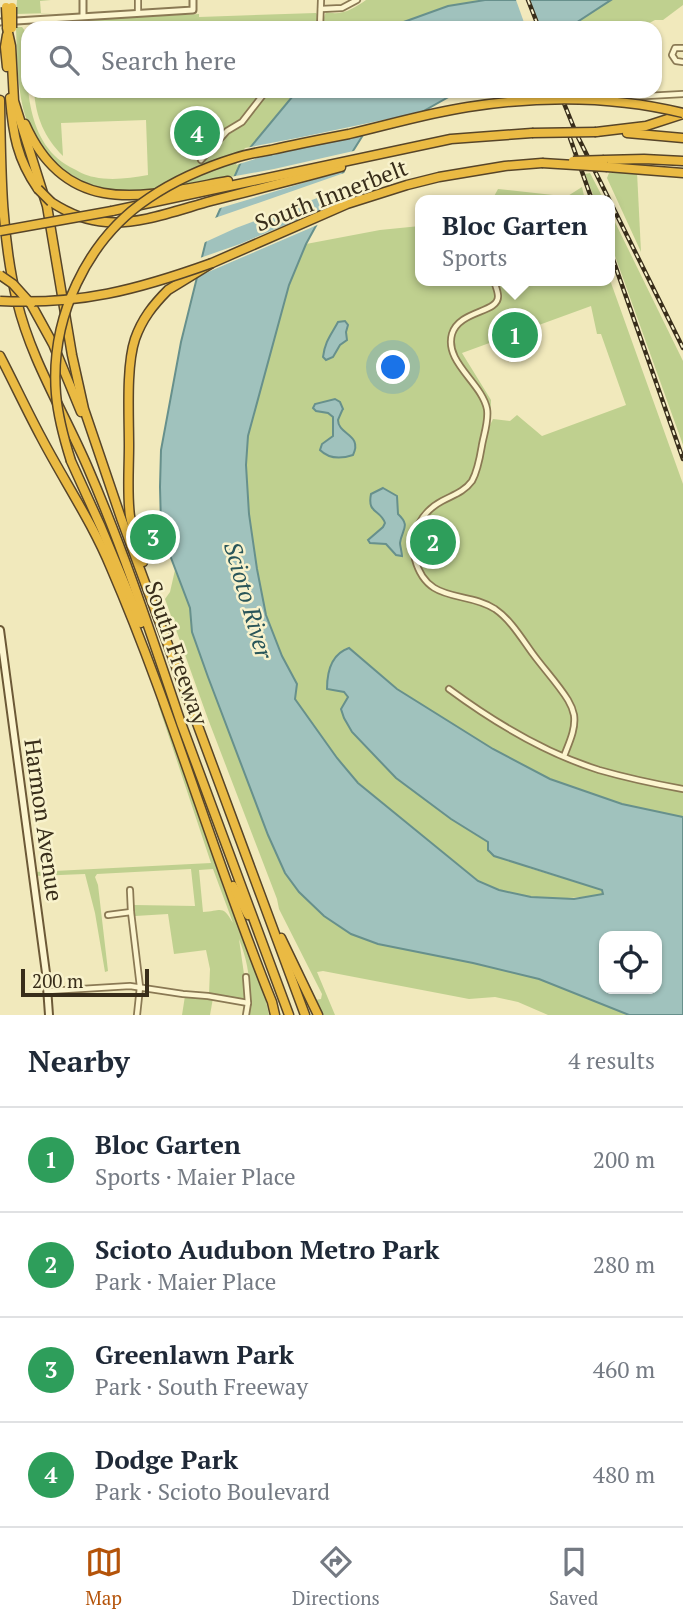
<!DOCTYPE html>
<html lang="en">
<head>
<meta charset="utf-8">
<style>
	body { margin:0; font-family:"PT Serif",serif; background:#f2f2f3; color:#1f2937 }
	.controls { position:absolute; right:21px; bottom:21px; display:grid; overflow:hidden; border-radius:14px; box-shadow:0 2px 5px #0004 }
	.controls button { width:63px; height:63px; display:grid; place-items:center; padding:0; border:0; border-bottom:2px solid #e0e1e3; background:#fff; color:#1f2937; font:35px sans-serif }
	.scale { position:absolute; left:21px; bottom:18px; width:128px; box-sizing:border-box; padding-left:7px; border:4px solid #382d1a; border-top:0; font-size:19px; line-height:24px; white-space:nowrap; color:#382d1a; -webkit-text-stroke:5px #f8f2cc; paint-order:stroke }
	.you { position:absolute; left:394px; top:368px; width:24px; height:24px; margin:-18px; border:5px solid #fff; border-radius:50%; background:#1a73e8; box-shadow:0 0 0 10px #1a73e833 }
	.badge { display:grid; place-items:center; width:46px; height:46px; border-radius:50%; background:#b45309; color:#fff; font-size:23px; font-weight:700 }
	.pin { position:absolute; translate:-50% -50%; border:4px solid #fff; box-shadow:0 2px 7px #0006 }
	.popup { position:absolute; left:415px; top:195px; width:200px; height:91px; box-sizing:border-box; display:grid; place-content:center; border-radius:14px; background:#fff; filter:drop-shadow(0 2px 5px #0005); font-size:23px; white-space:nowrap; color:#747a83 }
	.popup b { font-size:26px; color:#1f2937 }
	.popup::after { content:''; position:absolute; left:50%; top:100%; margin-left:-14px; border:14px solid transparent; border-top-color:#fff }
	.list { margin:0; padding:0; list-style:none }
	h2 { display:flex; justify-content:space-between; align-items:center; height:91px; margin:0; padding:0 28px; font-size:30px }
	h2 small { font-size:23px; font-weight:400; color:#747a83 }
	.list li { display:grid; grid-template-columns:46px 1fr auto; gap:21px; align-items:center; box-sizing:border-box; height:105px; padding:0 28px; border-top:2px solid #e0e1e3 }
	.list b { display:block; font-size:26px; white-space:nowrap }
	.list p { margin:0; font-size:23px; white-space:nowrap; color:#747a83 }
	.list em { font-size:23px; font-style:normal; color:#747a83 }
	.icon { flex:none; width:38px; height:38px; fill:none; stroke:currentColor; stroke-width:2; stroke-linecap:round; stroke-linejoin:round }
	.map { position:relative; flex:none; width:683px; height:1015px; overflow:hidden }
	.search { position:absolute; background:#fff; box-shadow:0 2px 5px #0004; left:21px; right:21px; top:21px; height:77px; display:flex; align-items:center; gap:18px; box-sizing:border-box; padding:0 24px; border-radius:21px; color:#747a83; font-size:26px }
	.sheet { height:511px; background:#fff }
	nav { display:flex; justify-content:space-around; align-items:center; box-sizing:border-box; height:98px; border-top:2px solid #e0e1e3; background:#fff; font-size:19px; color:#747a83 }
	nav a { display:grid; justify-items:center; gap:4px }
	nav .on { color:#b45309 }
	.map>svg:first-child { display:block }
</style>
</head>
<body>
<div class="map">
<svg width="683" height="1015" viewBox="0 0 683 1015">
	<rect width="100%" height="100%" fill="#f1e9bc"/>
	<g fill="#bfd08f" fill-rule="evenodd">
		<polygon points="17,0 51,0 40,1 41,13 53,13 16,14"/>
		<path d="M366,0H485L448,6L387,28H31L33,25L38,22L199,14V17L316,13L323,20L326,12C342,16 353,9 366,0Z"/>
		<polygon points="611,0 683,0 683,5 663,20 655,20 640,28 568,28"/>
		<path d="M16,27H22L25,31C28,77 22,140 70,167C78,171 86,176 94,177C112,181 130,178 148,175L146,120L61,123L63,156C44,137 36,117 34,91H297L244,155L235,177C213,180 192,183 171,187C155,189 139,193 123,193C76,192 34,152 23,108C17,82 17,54 16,27Z"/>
		<polygon points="637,172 641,252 607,178 609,173"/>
		<polygon points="590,173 604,200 595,200 585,174"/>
		<polygon points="582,187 585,200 492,200 498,189 562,196 563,199"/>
		<polygon points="610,212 683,361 683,445 610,242"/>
		<path d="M420,226V281L610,280L683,484V817L622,804L550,780L493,749L397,689L349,648L344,649V692L348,697L341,709L344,718L352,732L451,819L529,868L602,890L603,895C569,899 531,901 498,890C473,881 453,862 433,845C408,824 382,805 359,783C333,759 315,727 295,699L297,684L282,656L266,615L257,569L249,514L246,465L248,436L264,378L289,285L306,244L380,230ZM591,306L597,334H601L626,405L542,436L517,415L510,421L493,419L490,425L491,400L462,353Z"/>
		<polygon points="175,570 190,608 192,632 208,677 268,835 299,892 324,916 351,934 378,944 473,963 539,979 629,1015 548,1015 518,1002 495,997 469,999 323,971 317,972 335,1015 322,1015 315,1000 321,999 322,994 279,909 277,899 208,719 165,599 170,592"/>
		<path d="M165,699L202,811L223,887L265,996L269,1015H248C252,989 249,964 239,939L247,995L242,1000L209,995L210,969L206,950L174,954L168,914L135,916L134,905L195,906L191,869L97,874L95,877L98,885L108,971L105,972L95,913L85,874L35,876V872L211,863L158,704ZM213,869L233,923C222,904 222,911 203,912L199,870Z"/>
		<polygon points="185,996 213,998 210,1015 182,1015"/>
	</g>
	<g fill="#a0c2bd" stroke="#67908c" stroke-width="2" fill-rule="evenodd">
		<polygon points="485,0 611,0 568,28 387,28 448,6"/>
		<path d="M297,91H459L420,113L368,127L353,151L335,191L306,244L289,285L248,436L246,465L249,514L257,569L266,615L282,656L297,684L295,699L337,758L358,783L478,881L499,890L531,897L574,899L603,894L602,890L494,856L488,850V842L451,819L396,778L352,732L344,718L341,709L348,697L344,692L327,689C327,672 331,654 349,648L397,689L493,749L550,779L622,804L683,817V1015H629L539,979L473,963L378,944L351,934L324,916L299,892L285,873L268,835L208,677L192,632L190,608L165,542L161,525L160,487L161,450L181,342L206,241L244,155ZM604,936H657V989H604Z"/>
		<path d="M345,321L348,325L346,332L347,340L340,345L333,357L326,360L323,357C325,341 331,335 338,322Z"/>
		<path d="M335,399L340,402L343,409C342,410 339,418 338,420C338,435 363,434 353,455C341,459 329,459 320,450L322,444L333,436V417L328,413L316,411L313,408L315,404Z"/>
		<path d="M383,488L397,496L398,514C411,526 402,529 400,543C400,545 402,553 402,556L396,555L386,544L370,543L368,540L383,527L385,523C380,509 367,514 371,494Z"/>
	</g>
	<g fill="#f1e9bc">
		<polygon points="516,0 530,0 540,28 526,28"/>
		<polygon points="435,109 421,116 370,130 368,134 258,158 236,165 241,153 245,148 302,137"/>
		<polygon points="358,150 349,169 217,209 223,195 262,185 224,192 230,177 274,169"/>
		<polygon points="347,172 339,190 236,228 201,244 212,219"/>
		<polygon points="330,206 322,223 192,279 197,259 240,244"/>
	</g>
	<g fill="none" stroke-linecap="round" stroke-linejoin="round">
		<g stroke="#8a7954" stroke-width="8">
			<g id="minor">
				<polyline points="138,0 138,13"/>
				<polyline points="321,9 342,8 357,0"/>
				<polyline points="320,28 321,0"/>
				<polyline points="683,48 675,48 672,55 676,61 683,62"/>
				<polyline points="610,98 683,94"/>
				<polyline points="201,160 227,131 242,122 266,91"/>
				<path d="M494,281C495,285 498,291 498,296C499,313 459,310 452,334C444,362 482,383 487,409C489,420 484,434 482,445C480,457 478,470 472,481C464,492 453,495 442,501C421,512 408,536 415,559C427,605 466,590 495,609C511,620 522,639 533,654C544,669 558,684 568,700C571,705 573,710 574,715C576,729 569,743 564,756"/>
				<path d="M449,689C495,723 545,753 599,770C627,778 655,784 683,789"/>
				<polyline points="130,890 131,912 140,987 137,1015"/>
				<polyline points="108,915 131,912"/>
				<polyline points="48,991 130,986 183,994 208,996 248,1003"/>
				<polyline points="246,1015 248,1003 246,977"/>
			</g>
		</g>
		<g stroke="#8a7954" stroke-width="9">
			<g id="tertiary">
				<polyline points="83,0 83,16"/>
				<polyline points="0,22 193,10 193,0"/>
			</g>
		</g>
		<g stroke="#6c5937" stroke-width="10">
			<polyline id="secondary" points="0,630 46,973 49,1015"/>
		</g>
		<g stroke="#574529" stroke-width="11">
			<g id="motorway">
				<polyline points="7,28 11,46 14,101 47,206 72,355 84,409 121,518 305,1015"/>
				<polyline points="7,67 5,47 7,35"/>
				<path d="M10,98C13,134 17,159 38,189"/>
				<path d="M0,100C1,168 1,235 17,301C31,360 64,412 88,468C124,551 152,637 181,723L289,1015"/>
				<path d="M25,124C68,220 145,196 228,181"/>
				<polyline points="596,132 646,126 683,114"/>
				<polyline points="627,133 683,138"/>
				<polyline points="604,160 644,159 683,161"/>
				<polyline points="607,167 683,173"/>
				<path d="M51,202C68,213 85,221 106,222C139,225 178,210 211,201C254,190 298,179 341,167"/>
				<polyline points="112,211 451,139 532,133"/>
				<polyline points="31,304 53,344 81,412"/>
				<path d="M0,356C14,383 27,411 41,437C64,481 92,522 111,568C172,709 214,859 272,1002L275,1015"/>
				<polyline points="71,461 101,527 141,623"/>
				<path d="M143,562C138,547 133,531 130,516C127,495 129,467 129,446C129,415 126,366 135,339C142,319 153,305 168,290L212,263L347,204L407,185L439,177L505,166L542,163"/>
				<polyline points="233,886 248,915"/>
				<polyline points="281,938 318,1015"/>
			</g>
		</g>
		<use href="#minor" stroke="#fcf5cf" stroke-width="4.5"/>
		<use href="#tertiary" stroke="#fcf5cf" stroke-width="5"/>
		<use href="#secondary" stroke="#fcf5cf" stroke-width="6"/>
		<use href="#motorway" stroke="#eaba43" stroke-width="8"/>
		<g stroke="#382d1a" stroke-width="4.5">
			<g id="rail">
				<polyline points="528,0 539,28"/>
				<polyline points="559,91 576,133 683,348"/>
				<polyline points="570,138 592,200"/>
				<polyline points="610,251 683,459"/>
			</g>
		</g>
		<use href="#rail" stroke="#f8f2cc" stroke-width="2" stroke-dasharray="5" stroke-linecap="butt"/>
		<g stroke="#574529" stroke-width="11" stroke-linecap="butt">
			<g id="motorway-bridge">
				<polyline points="6,7 7,25"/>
				<polyline points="12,28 12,7"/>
				<polyline points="532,133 596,132"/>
				<polyline points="573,161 604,160"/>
				<polyline points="542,163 607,167"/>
				<polyline points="38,189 51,202"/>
				<polyline points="0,231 112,211"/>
				<polyline points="0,275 13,284 31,304"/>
				<path d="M0,301C80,305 137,290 212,263"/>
				<path d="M71,461C64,439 58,417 56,394C50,319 86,240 149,198C174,181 206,167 235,158C247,154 259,152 271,150C297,144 323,139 349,134C388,125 428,113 468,107C538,96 613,96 683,113"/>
			</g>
		</g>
		<use href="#motorway-bridge" stroke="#eaba43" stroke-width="8"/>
	</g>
	<g text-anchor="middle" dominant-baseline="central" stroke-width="5" stroke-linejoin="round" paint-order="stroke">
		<g font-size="23" fill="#382d1a" stroke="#f8f2cc">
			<text transform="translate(331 195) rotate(-21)">South Innerbelt</text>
			<text transform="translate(177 653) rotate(71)">South Freeway</text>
			<text transform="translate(44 820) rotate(82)">Harmon Avenue</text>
		</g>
		<g font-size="24" font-style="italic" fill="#285559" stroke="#f8f2cc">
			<text transform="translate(249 600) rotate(74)">Scioto River</text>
		</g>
	</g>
</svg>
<div class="controls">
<button><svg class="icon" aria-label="locate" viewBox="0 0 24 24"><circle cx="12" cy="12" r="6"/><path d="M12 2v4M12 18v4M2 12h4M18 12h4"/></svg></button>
</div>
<div class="scale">200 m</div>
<div class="you"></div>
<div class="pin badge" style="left:515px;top:335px;background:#2e9e5b">1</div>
<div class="popup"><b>Bloc Garten</b>Sports</div>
<div class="pin badge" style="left:433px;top:542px;background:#2e9e5b">2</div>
<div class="pin badge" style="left:153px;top:537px;background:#2e9e5b">3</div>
<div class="pin badge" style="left:197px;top:133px;background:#2e9e5b">4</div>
<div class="search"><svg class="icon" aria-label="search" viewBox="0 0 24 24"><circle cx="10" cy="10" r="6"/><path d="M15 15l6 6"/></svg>Search here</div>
</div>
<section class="sheet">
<h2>Nearby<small>4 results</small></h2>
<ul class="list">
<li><span class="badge" style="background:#2e9e5b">1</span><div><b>Bloc Garten</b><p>Sports · Maier Place</p></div><em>200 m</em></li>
<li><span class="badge" style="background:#2e9e5b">2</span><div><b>Scioto Audubon Metro Park</b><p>Park · Maier Place</p></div><em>280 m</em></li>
<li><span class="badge" style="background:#2e9e5b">3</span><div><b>Greenlawn Park</b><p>Park · South Freeway</p></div><em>460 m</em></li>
<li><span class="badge" style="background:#2e9e5b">4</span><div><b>Dodge Park</b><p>Park · Scioto Boulevard</p></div><em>480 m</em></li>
</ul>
</section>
<nav>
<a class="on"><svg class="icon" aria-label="map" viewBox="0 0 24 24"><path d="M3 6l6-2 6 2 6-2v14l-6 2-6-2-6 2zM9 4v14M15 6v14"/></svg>Map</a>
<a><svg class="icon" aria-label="directions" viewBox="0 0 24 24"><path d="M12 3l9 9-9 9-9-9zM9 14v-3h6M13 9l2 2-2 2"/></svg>Directions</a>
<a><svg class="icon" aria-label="saved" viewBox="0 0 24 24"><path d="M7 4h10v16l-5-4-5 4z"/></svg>Saved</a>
</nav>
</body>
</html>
